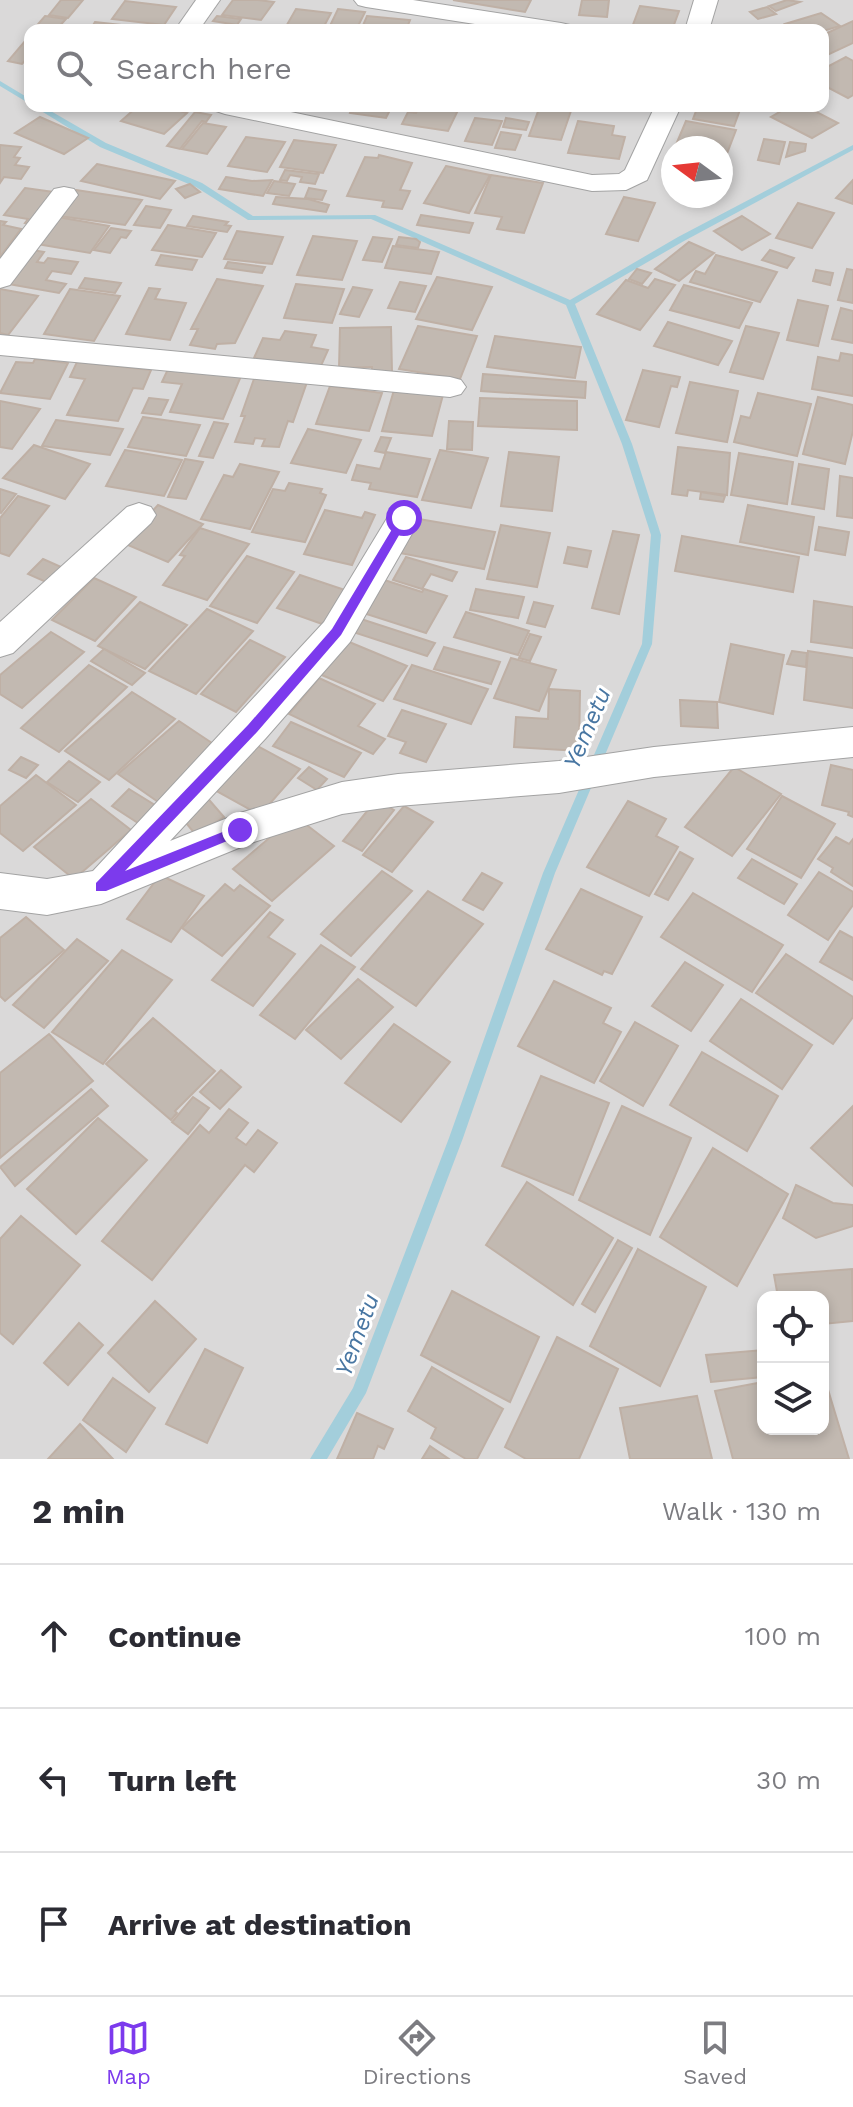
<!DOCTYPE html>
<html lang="en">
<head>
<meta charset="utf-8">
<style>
	body { margin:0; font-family:"Work Sans",sans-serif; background:#f2f2f3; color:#2b2b33 }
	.controls { position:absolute; right:24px; bottom:24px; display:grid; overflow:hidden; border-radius:16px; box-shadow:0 4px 12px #0003 }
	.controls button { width:72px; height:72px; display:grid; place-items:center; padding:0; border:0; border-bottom:2px solid #e1e1e2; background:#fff; color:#2b2b33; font:40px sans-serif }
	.compass { position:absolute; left:661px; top:136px; width:72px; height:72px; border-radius:50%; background:#fff; box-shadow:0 4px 12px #0003; rotate:285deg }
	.stop { position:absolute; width:24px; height:24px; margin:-18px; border:6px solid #7c3aed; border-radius:50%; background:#fff }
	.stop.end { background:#7c3aed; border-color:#fff; box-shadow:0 2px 8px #0008 }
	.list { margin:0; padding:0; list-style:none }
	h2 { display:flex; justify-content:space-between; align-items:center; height:104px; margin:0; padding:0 32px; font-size:34px }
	h2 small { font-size:26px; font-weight:400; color:#7c7c81 }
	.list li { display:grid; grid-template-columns:52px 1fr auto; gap:24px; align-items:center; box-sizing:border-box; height:144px; padding:0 32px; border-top:2px solid #e1e1e2 }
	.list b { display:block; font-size:30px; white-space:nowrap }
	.list em { font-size:26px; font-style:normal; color:#7c7c81 }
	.icon { flex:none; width:44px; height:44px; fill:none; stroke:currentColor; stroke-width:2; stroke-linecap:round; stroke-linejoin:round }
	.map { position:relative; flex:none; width:853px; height:1459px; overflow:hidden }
	.search { position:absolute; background:#fff; box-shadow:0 4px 12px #0003; left:24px; right:24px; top:24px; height:88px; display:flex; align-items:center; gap:20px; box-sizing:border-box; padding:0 28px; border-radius:16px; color:#7c7c81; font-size:30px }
	.sheet { height:536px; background:#fff }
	nav { display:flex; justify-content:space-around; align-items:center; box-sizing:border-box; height:112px; border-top:2px solid #e1e1e2; background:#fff; font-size:22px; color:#7c7c81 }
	nav a { display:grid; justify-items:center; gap:4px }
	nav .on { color:#7c3aed }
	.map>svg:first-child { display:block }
</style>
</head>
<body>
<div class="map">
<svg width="853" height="1459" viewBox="0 0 853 1459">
	<rect width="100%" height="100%" fill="#edeae2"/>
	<path fill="#dad9d9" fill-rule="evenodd" d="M0,0H853V1459H0ZM30,30H823V106H30ZM673,148H721V196H673ZM763,1297H823V1429H763Z"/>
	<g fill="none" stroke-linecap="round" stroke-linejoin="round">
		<g fill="#a3cedb" fill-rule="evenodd">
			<polygon points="0,81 30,99 30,104 0,86"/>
			<polygon points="33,106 42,106 106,143 202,183 253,216 375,215 570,300 678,237 853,145 853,150 684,241 575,304 632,444 661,535 652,644 555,873 463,1138 366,1393 327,1459 310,1459 353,1388 449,1138 543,873 642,644 651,535 622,444 566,305 371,219 248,220 196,187 100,147"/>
		</g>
	</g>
	<g fill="#c2b9b1" stroke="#bfb0a5" stroke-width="2">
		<polygon points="61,0 83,0 68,18 49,15"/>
		<polygon points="233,0 258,0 274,2 261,20 222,15"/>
		<polygon points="453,0 531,0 525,12"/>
		<polygon points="582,0 609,0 607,17 579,15"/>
		<polygon points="787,0 800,2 776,11 769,6"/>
		<polygon points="125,1 176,7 164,25 112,19"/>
		<polygon points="640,6 679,11 672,30 631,30"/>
		<polygon points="767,7 776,14 758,19 750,12"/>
		<polygon points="296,9 331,13 322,30 284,30"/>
		<polygon points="338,9 365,12 356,30 328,30"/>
		<polygon points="821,13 840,26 823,31 793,30 785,24"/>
		<polygon points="45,16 66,19 56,30 33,30"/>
		<polygon points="217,16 241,19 237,25 213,21"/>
		<polygon points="367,16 410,20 406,30 361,30"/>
		<polygon points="853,21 853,43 823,57 823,35"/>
		<polygon points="95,22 148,28 90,30"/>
		<polygon points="25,41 30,42 30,55 22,64 8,61"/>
		<polygon points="846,57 853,61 853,95 848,98 823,85 823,69"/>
		<polygon points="138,106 163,106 187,113 164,134 121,121"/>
		<polygon points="353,106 392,106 386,118 350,113"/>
		<polygon points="419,106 460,106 448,131 402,124 408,112 416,113"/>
		<polygon points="540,106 572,108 561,140 529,136"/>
		<polygon points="698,106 735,106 741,107 734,126 693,119"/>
		<polygon points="790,106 805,106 838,123 812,138 771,117"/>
		<polygon points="195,112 211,115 206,122 202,121 180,149 167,146"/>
		<polygon points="40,117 88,138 64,154 15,133"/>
		<polygon points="475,118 502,121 492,145 465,141"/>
		<polygon points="506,118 529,122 526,130 503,127"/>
		<polygon points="578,121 614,126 612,135 625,137 619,159 568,153"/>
		<polygon points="686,121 736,130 726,156 721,155 721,148 675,147"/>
		<polygon points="203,123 226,127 207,154 182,149"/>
		<polygon points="501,132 521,135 515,150 495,148"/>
		<polygon points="246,137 285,142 267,172 228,166"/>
		<polygon points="764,139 785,142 779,164 758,160"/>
		<polygon points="294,140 336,145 323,173 280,167"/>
		<polygon points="790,142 806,144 805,151 786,157"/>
		<polygon points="0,145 21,147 14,157 20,158 15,165 29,167 21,179 4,177 0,183"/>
		<polygon points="379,155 412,163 400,190 410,191 402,209 382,207 384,201 347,196 365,157 378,158"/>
		<polygon points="97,164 175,181 160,199 81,181"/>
		<polygon points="446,166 490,175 469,213 424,203"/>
		<polygon points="285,170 319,174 315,184 300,182 302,177 290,175 287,181 280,180"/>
		<polygon points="491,175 543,183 524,233 497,229 502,217 475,213"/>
		<polygon points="226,177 252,181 272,180 263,196 219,189"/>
		<polygon points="853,180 853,204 836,198"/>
		<polygon points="274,181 295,184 289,196 267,193"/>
		<polygon points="190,184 200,192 185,198 176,189"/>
		<polygon points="25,188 61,193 37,225 25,223 28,219 4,215"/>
		<polygon points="309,188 326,191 322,200 305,198"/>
		<polygon points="76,190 142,200 125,225 59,216"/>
		<polygon points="276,197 308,199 329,205 326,212 273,204"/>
		<polygon points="624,197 655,203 638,241 606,234"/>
		<polygon points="798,203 834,213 812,248 776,238"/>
		<polygon points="146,206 171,210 160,228 134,225"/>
		<polygon points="421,215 473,223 469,233 417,225"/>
		<polygon points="52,216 109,226 90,253 31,243"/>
		<polygon points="193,216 228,222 225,225 231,226 227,232 187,226"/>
		<polygon points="742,216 770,234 742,250 714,231"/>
		<polygon points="0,221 6,222 3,225 21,229 0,257"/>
		<polygon points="168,225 216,233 202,257 152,250"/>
		<polygon points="111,228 131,231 126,238 121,237 110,253 94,250"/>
		<polygon points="237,231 283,237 272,264 224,259"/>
		<polygon points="313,236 357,241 342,280 297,275"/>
		<polygon points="373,237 392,239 382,262 363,260"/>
		<polygon points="399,237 416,239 420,242 418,248 396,245"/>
		<polygon points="689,242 714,253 679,281 655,269"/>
		<polygon points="393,246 439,252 431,274 385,268"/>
		<polygon points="26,249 44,252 37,262 44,263 48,258 78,262 71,274 52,271 46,280 66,284 59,293 3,283"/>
		<polygon points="770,250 794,258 787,268 762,260"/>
		<polygon points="161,255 197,260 192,270 156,265"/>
		<polygon points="716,255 777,272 760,302 690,282 696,271 705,274"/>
		<polygon points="228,262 265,267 262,273 225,268"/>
		<polygon points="637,269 651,273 642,284 629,279"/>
		<polygon points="847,269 853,270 853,303 838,300"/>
		<polygon points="816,270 833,273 830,285 813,281"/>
		<polygon points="437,277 492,287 472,330 416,319"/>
		<polygon points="85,278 121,283 115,293 79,288"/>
		<polygon points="217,279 263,286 235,343 217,344 215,349 190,345 198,329 191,329"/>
		<polygon points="655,279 675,285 640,330 597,314 626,280 648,288"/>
		<polygon points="400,282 426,286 415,312 388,308"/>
		<polygon points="296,284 344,289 332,323 284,318"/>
		<polygon points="684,285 752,303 739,328 670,310"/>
		<polygon points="353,287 372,290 359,317 340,314"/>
		<polygon points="149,288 160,289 155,299 186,303 170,340 126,334"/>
		<polygon points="0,289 38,296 8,335 0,333"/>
		<polygon points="70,289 120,296 94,341 44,334"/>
		<polygon points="798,300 828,306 818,346 787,340"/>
		<polygon points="841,308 853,311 853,343 832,339"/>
		<polygon points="668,322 732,341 718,365 654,346"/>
		<polygon points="418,326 477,336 460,379 399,369"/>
		<polygon points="746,326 779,333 763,379 730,372"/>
		<polygon points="391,327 392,372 372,373 372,367 339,368 340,328"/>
		<polygon points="285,331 316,335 311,347 328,350 320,368 254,358 263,338 280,340"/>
		<polygon points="495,336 581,347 575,378 487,367"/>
		<polygon points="841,353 853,355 853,396 812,389 818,357 839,361"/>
		<polygon points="35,359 68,363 50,399 0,393 16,362 33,363"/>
		<polygon points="77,362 151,370 143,389 133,388 118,421 67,415 85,379 70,377"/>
		<polygon points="169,367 241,376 223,419 170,412 182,384 162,382"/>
		<polygon points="643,370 680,377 677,387 671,386 659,427 626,420"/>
		<polygon points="483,374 586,382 585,398 481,391"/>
		<polygon points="255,376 307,382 293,422 288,421 279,447 262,446 265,439 255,438 253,444 235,442 245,416 241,416"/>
		<polygon points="690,382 738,391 727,442 676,433"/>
		<polygon points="330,386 382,393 369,431 316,424"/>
		<polygon points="394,390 443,395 432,436 382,431"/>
		<polygon points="758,393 811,404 797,456 734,442 741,416 750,418"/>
		<polygon points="818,397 853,405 853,431 845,464 803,454"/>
		<polygon points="149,398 168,400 161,415 142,413"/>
		<polygon points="480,398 577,401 577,430 478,426"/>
		<polygon points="0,401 40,409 12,449 0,447"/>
		<polygon points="143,417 200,425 186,456 128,447"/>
		<polygon points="56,420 123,429 110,455 42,446"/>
		<polygon points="449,421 473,422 472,450 447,449"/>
		<polygon points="214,422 228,424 213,458 199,456"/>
		<polygon points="308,429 361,440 346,473 291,463"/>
		<polygon points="381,437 391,438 385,453 375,451"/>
		<polygon points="34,445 90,464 65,499 3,478"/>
		<polygon points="678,447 730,453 727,495 688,490 687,496 672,494"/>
		<polygon points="125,450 182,460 164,496 106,486"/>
		<polygon points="440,450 488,458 471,508 422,500"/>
		<polygon points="386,452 430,459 417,497 369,489 371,483 352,480 357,465 380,469"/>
		<polygon points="509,452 559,457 552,511 501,506"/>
		<polygon points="739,453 793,462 787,504 731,495"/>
		<polygon points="185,459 203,462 186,499 168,497"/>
		<polygon points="240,464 279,472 250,529 201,519 224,475 233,477"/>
		<polygon points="799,464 829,469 824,509 792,504"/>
		<polygon points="840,476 853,478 853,518 837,516"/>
		<polygon points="289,483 322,489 320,493 326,495 305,542 252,532 273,489 285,491"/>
		<polygon points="0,489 16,494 1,513 0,512"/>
		<polygon points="701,492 725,496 723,502 700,499"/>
		<polygon points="18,496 49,506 9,556 0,553 0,518"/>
		<polygon points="158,505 203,524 168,562 123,543"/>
		<polygon points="748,505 814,517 808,555 740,542"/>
		<polygon points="325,510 362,518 365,512 375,515 352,565 304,554"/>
		<polygon points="413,518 495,532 484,569 400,553"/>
		<polygon points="501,525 550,533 537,587 487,579"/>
		<polygon points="819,527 849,532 845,555 815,550"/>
		<polygon points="200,528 249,544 207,600 163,585 185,556 180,555"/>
		<polygon points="613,531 639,535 619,614 592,608"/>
		<polygon points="682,536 799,557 793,592 675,571"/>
		<polygon points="568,547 591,551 587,567 564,563"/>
		<polygon points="247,556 294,572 257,623 210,606"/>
		<polygon points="406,557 457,572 452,581 431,574 422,589 393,580"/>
		<polygon points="43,559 68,570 53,585 28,574"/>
		<polygon points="300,575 348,591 325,625 277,608"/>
		<polygon points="94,578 136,597 95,641 52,620"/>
		<polygon points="378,578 422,592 424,589 447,596 426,633 357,611"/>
		<polygon points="476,589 524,597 518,618 470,610"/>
		<polygon points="814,601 853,607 853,648 811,642"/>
		<polygon points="140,602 187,625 145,669 98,646"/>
		<polygon points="534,602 553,606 545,627 527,623"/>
		<polygon points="207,609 253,631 196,694 149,671"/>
		<polygon points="466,612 529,631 518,655 454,637"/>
		<polygon points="361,619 435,643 427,656 353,632"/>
		<polygon points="51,632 84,652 22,708 0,694 0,675"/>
		<polygon points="530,634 541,637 530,661 519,658"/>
		<polygon points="342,639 407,666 383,701 317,673"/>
		<polygon points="250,640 285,657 236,712 201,694"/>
		<polygon points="731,644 784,655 773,714 719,702"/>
		<polygon points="444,647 500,662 491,684 434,669"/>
		<polygon points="104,649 145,673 132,685 91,661"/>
		<polygon points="792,651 807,653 806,667 787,664"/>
		<polygon points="808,651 853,658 853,708 804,700"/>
		<polygon points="511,658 556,670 539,711 494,698"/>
		<polygon points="89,665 127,687 59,752 21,728"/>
		<polygon points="412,665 488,689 471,724 394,699"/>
		<polygon points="319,678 375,704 358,726 385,739 373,754 289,714"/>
		<polygon points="549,689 580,691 579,751 514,747 516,717 548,719"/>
		<polygon points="132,692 175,719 109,780 65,751"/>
		<polygon points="680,700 717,702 718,728 681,726"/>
		<polygon points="402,710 446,724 426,762 400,753 406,742 388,736"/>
		<polygon points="179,721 224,751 164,806 118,774"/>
		<polygon points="291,722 343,745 361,753 344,777 273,746"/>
		<polygon points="252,743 300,769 260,815 211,788"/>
		<polygon points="21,757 38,765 26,778 9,770"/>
		<polygon points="69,761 100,782 78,802 47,782"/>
		<polygon points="831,765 853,770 853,817 848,815 849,812 822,805"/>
		<polygon points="309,767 327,779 317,790 298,778"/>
		<polygon points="734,767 781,794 732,856 685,827"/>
		<polygon points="36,775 76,805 23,851 0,833 0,806"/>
		<polygon points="129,789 158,807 141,825 112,806"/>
		<polygon points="204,794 224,817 196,835 176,811"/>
		<polygon points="782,796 835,824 801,878 747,849"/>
		<polygon points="91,799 131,830 74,879 34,847"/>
		<polygon points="376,800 394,810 362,851 343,841"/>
		<polygon points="628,801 666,819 656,836 678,847 649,896 587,867"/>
		<polygon points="404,806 433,822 392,872 363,855"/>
		<polygon points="295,816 334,846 272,901 233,869"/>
		<polygon points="836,837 849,844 853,839 853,886 831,872 833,868 818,859"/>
		<polygon points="680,852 693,859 668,900 655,894"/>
		<polygon points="752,859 797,884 784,904 738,878"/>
		<polygon points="382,871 412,891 351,956 321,934"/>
		<polygon points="819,872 853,892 853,905 828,940 788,915"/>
		<polygon points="482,873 502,883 483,910 463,900"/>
		<polygon points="160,875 204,896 171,942 127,919"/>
		<polygon points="225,884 234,891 240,885 270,906 222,956 182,928"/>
		<polygon points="581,889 642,917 612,974 604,971 602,975 546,949"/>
		<polygon points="428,891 483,924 416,1006 361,969"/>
		<polygon points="693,893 783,945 752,992 661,937"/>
		<polygon points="270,912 283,920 268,937 295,954 253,1006 212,980"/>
		<polygon points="26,917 64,950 5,1001 0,996 0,938"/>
		<polygon points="840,931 853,938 853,980 820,962"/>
		<polygon points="77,939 108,961 44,1028 13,1005"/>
		<polygon points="321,945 355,967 295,1039 260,1015"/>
		<polygon points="122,950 172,980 103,1064 52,1032"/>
		<polygon points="786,954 853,997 853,1017 833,1044 756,993"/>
		<polygon points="685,962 723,985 691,1031 652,1006"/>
		<polygon points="358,979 393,1007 341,1059 306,1030"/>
		<polygon points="554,981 611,1008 603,1023 621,1032 594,1083 518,1046"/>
		<polygon points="741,999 812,1045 782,1089 710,1041"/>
		<polygon points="153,1018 215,1071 175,1111 177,1113 171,1120 106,1064"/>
		<polygon points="635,1022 678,1046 643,1106 600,1081"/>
		<polygon points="394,1024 450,1062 401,1122 345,1083"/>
		<polygon points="49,1034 93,1081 0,1158 0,1073"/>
		<polygon points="702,1052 778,1096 747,1151 670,1105"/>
		<polygon points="221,1070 241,1087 220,1109 200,1092"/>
		<polygon points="541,1076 609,1103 573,1195 502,1166"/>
		<polygon points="91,1089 108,1106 15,1186 0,1167"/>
		<polygon points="193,1097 209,1108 188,1134 172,1122"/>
		<polygon points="622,1106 691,1138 650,1235 579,1200"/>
		<polygon points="853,1106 853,1186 811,1148"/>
		<polygon points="229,1109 248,1123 236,1138 246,1145 258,1130 277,1143 254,1172 245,1165 152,1280 102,1241 200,1125 209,1133"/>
		<polygon points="98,1118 147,1160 76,1234 27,1189"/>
		<polygon points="713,1148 788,1194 737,1286 660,1237"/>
		<polygon points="527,1182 613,1238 573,1305 486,1245"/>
		<polygon points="796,1185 833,1203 853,1205 853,1226 816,1238 783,1218"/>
		<polygon points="21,1216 80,1265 13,1344 0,1333 0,1239"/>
		<polygon points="618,1240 632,1248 595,1312 582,1304"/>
		<polygon points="638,1249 706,1287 660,1386 590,1346"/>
		<polygon points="852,1269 853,1321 823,1324 823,1297 778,1297 774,1275"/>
		<polygon points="452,1291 539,1337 510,1402 421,1355"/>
		<polygon points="155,1301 196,1339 149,1392 108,1353"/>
		<polygon points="79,1323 103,1345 68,1385 44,1363"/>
		<polygon points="557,1337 618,1369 579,1459 526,1459 505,1447"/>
		<polygon points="205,1349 243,1368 207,1443 166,1424"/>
		<polygon points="763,1350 763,1377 711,1382 706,1355"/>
		<polygon points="432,1367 503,1409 477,1459 466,1459 431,1438 436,1428 408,1411"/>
		<polygon points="823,1373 849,1459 733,1459 715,1391 763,1382 763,1429 823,1429"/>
		<polygon points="113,1378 155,1408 126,1452 83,1420"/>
		<polygon points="697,1396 712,1459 630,1459 620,1408"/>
		<polygon points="357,1413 393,1429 384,1449 378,1446 373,1459 337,1459"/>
		<polygon points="80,1424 113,1459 48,1459"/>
		<polygon points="430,1446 449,1459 422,1459"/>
	</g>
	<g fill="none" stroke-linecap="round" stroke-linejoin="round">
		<g stroke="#a3a3a3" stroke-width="2">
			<g id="minor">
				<polygon points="196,0 220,0 199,30 175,30"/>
				<polygon points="354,0 413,0 561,23 570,25 573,30 514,30 366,7 358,5"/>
				<polygon points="694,0 718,0 709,30 685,30"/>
				<polygon points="212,106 262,106 592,175 619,174 625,170 655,106 681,106 647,180 626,190 592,191 225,114 216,111"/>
				<polygon points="64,187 74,189 78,195 10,285 0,288 0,259 54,189"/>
				<polygon points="0,335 450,377 461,380 466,387 461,394 450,397 0,355"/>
				<polygon points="139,503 151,507 156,515 151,523 13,653 0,657 0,622 127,507"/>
				<polygon points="404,506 416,510 421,518 350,642 265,739 170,841 240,813 342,782 398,774 559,761 654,747 853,727 853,757 654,777 559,793 398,806 342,814 251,843 101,904 47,915 0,909 0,873 47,879 93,871 324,622 392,510"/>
			</g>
		</g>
		<use href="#minor" fill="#fff" fill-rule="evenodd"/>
	</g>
	<polygon fill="#7c3aed" points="400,516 409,518 341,635 257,732 125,871 240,825 244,826 244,834 106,891 96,891 96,883 248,725 332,629"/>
	<g text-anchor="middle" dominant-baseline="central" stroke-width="6" stroke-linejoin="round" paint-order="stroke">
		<g font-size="24" font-style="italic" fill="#4876a2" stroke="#fff">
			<text transform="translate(587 728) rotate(-67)">Yemetu</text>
			<text transform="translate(357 1335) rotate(-70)">Yemetu</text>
		</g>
	</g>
</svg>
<div class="controls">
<button><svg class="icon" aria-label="locate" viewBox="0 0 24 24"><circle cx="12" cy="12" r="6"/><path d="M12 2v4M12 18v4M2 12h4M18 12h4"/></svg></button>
<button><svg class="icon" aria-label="layers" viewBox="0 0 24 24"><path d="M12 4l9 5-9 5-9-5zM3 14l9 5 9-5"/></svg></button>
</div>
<svg class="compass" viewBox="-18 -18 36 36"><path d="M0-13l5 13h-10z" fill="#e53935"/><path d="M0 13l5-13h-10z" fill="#7c7c81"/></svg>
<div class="stop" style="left:404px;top:518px"></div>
<div class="stop end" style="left:240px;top:830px"></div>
<div class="search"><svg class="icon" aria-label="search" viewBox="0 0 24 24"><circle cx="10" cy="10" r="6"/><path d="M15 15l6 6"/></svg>Search here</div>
</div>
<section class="sheet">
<h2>2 min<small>Walk · 130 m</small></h2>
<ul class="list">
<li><svg class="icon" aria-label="ahead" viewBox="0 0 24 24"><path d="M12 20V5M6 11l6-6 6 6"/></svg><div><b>Continue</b></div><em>100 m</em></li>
<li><svg class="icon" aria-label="left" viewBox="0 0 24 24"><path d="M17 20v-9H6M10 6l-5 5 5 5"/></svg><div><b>Turn left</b></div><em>30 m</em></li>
<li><svg class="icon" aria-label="arrive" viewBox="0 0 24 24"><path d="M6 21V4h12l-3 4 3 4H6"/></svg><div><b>Arrive at destination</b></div></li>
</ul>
</section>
<nav>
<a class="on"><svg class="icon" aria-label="map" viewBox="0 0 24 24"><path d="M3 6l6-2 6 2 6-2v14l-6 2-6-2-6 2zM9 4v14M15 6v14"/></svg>Map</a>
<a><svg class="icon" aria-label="directions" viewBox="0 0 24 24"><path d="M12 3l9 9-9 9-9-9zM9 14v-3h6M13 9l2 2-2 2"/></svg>Directions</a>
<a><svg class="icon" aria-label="saved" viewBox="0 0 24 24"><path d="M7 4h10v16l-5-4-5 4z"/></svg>Saved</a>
</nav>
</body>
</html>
